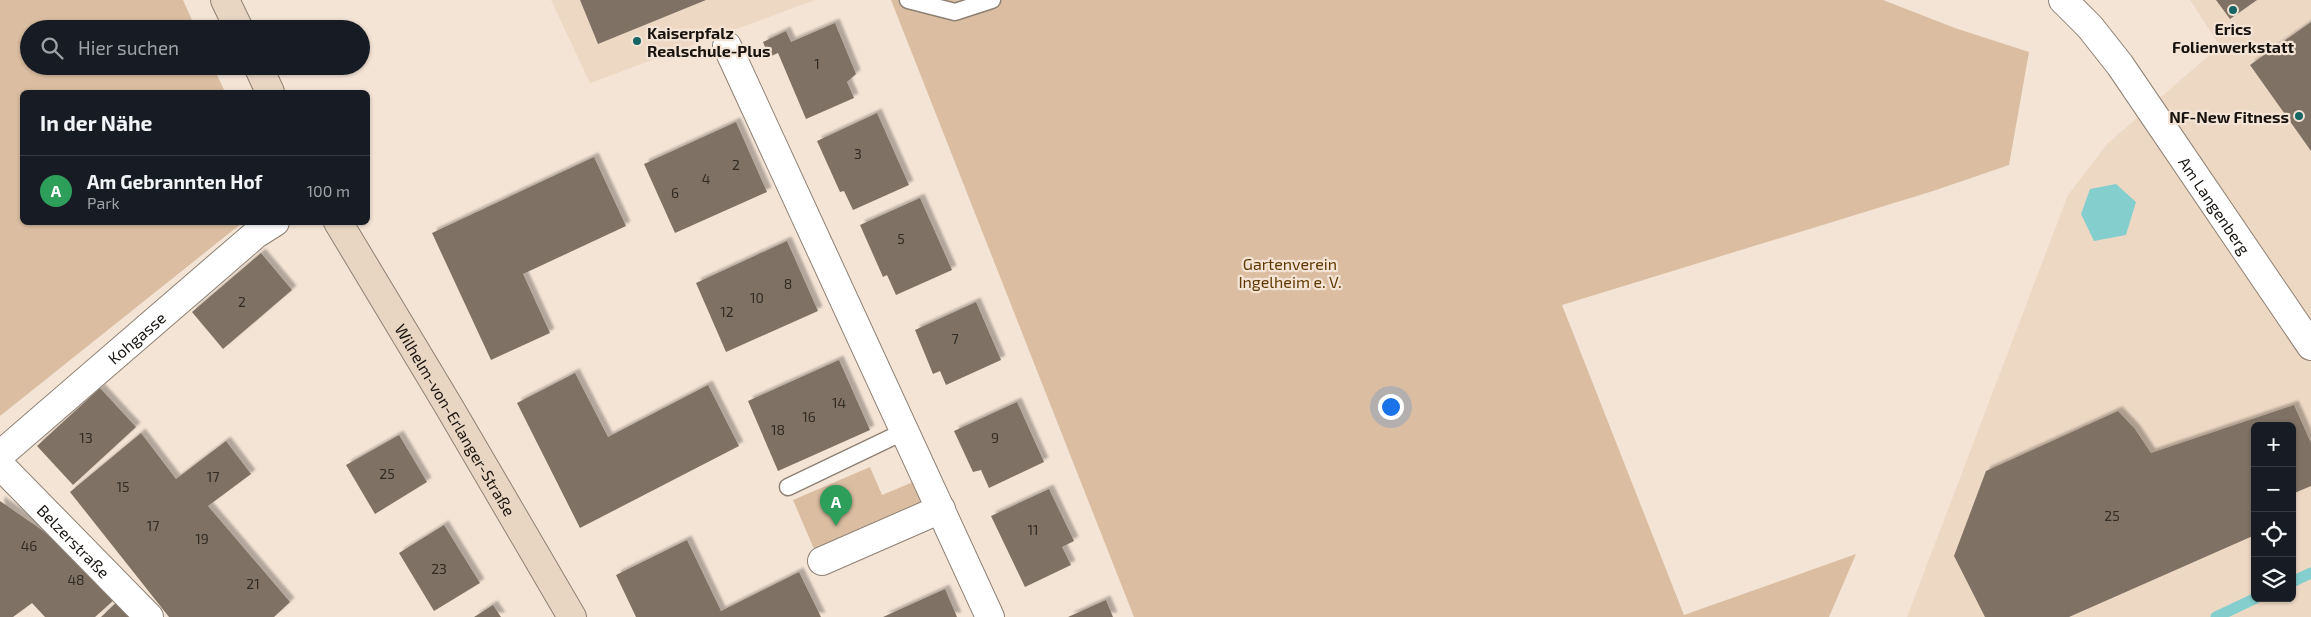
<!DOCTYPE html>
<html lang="de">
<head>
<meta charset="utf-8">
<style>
	body { margin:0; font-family:"Exo 2",sans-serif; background:#242831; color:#f1f3f6 }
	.controls { position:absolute; right:15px; bottom:15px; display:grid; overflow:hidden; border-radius:8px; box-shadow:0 1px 4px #0004 }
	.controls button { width:45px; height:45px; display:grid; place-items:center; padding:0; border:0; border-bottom:1px solid #363941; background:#171b24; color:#f1f3f6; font:25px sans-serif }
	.you { position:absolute; left:1390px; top:406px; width:18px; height:18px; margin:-12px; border:4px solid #fff; border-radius:50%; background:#1a73e8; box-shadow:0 0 0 8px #1a73e833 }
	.badge { display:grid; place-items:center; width:32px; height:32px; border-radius:50%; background:#b45309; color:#fff; font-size:16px; font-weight:700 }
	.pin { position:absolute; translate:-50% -41px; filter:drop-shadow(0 1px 2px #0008) }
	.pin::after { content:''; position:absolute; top:26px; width:18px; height:15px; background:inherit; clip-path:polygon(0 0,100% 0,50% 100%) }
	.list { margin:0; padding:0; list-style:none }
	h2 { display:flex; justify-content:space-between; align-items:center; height:65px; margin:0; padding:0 20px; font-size:21px }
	h2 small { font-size:16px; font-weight:400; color:#9ea1a6 }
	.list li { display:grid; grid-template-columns:32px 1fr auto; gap:15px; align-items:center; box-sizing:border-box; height:70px; padding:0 20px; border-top:1px solid #363941 }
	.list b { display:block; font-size:19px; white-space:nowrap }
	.list p { margin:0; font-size:16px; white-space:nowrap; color:#9ea1a6 }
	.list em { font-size:16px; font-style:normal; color:#9ea1a6 }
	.icon { flex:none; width:28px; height:28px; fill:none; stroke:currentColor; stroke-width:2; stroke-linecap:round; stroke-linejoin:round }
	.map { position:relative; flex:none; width:2311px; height:617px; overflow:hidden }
	.search { position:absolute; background:#171b24; box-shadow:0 1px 4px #0004; left:20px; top:20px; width:350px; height:55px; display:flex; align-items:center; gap:12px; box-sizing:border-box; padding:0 18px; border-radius:28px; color:#9ea1a6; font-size:19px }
	.panel { position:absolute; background:#171b24; box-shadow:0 1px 4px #0004; left:20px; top:90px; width:350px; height:135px; border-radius:8px }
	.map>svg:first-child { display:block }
</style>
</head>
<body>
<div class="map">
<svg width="2311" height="617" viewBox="0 0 2311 617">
	<defs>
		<filter id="shadow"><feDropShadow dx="4.5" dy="-4.5" stdDeviation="1" flood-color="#0004"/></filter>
	</defs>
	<rect width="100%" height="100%" fill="#f4e4d6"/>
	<g fill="#edd8c4" fill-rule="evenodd">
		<polygon points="551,0 815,0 590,83"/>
		<path d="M2190,0H2311V617H1907L2068,195L2108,143L2220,46ZM2255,426H2292V598H2255Z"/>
	</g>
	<g fill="#dbbea2">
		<polygon points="0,0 183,0 196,29 29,29 29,66 213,66 225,92 22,92 22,222 242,223 0,416"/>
		<polygon points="891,0 1883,0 1955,28 2029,52 2009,165 1933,191 1562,305 1684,615 1856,554 1829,617 1134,617"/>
		<polygon points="870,467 882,495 913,482 922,503 814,549 793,500"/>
	</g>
	<polygon fill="#84cfce" points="2116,184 2136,202 2126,235 2094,241 2081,214 2090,189"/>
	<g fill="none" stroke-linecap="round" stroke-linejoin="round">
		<g stroke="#84cfce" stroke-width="11">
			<polyline points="2292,582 2311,573"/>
			<polyline points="2216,617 2256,598"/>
		</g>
	</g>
	<g fill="#7f7265" filter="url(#shadow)">
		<polygon points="580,0 706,0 598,44"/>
		<polygon points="2216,0 2257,0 2230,19"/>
		<polygon points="2311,22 2311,151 2250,65"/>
		<polygon points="835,23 856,74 847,82 854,98 806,119 778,53 769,57 763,42 786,31 791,42"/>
		<polygon points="877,113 909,185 853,210 844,191 840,192 817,141"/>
		<polygon points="736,122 767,192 675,233 644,164"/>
		<polygon points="594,157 626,226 523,274 550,333 491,360 432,233"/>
		<polygon points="920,198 952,270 896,295 887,275 883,277 860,225"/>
		<polygon points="787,241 818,311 726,352 696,283"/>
		<polygon points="261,253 292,290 223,349 192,312"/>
		<polygon points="976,302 1001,360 946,385 940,371 933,374 915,330"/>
		<polygon points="839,360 870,430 778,471 748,401"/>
		<polygon points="575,373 608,437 708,385 739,446 580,528 517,403"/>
		<polygon points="100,388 136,427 73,485 37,446"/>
		<polygon points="1017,402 1044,462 989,488 981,470 973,472 954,431"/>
		<polygon points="2294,405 2311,443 2311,486 2292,494 2292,426 2255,426 2255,535 2069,617 1985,617 1954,556 1986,471 2118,411 2135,429 2151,453"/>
		<polygon points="141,433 176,479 226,441 251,474 208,506 290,602 274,617 169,617 70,492"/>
		<polygon points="399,435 427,482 375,514 346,465"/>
		<polygon points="1049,489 1074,541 1062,547 1071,565 1025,587 991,516"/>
		<polygon points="0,501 42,530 76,559 115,599 95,617 45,617 32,603 13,617 0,617"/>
		<polygon points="444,525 480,583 434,611 399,553"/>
		<polygon points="687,540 721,611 799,572 821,617 636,617 616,575"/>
		<polygon points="945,589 957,617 883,617"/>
		<polygon points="119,600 135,617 101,617"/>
		<polygon points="1106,600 1113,617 1068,617"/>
		<polygon points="493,605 501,617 474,617"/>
	</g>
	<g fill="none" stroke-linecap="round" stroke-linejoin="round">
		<g stroke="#8e8073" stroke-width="19">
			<g id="service">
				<polyline points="908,0 955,12 992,0"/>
				<polyline points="788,487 905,431"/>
			</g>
		</g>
		<g stroke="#8e8073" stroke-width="30">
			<g id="minor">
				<path id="s1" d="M2063,0L2090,27L2120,65L2311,346"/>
				<polyline points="727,46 990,617"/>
				<path id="s2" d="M0,455L256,234L275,222"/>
				<path id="s3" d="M0,465L149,617"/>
				<polyline points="822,561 941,509"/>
			</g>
		</g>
		<g stroke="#8e8073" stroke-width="30">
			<g id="secondary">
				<polyline points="225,0 239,29"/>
				<polyline points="258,66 270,92"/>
				<path id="s4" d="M338,222L448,405L572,617"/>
			</g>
		</g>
		<use href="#service" stroke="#fff" stroke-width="16"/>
		<use href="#minor" stroke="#fff" stroke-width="28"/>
		<use href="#secondary" stroke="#e8d6c3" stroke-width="28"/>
	</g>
	<g fill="#176665" stroke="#f4e4d6" stroke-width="2">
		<circle cx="2233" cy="10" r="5"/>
		<circle cx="637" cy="41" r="5"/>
		<circle cx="2299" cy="116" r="5"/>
	</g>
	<g text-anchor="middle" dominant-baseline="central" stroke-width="4.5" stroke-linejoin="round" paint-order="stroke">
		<g font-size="14" fill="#322b24">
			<text x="817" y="63">1</text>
			<text x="858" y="153">3</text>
			<text x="736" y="164">2</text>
			<text x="706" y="178">4</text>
			<text x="675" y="192">6</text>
			<text x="901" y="238">5</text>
			<text x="788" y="283">8</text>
			<text x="757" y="297">10</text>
			<text x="242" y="301">2</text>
			<text x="727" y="311">12</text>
			<text x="955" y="338">7</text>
			<text x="839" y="402">14</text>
			<text x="809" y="416">16</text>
			<text x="778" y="429">18</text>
			<text x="86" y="437">13</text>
			<text x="995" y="437">9</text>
			<text x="387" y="473">25</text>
			<text x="213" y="476">17</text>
			<text x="123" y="486">15</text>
			<text x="2112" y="515">25</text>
			<text x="153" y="525">17</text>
			<text x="1033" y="529">11</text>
			<text x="202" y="538">19</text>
			<text x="29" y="545">46</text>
			<text x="439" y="568">23</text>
			<text x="76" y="579">48</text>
			<text x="253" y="583">21</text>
		</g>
		<g font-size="16" font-weight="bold" fill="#18130e" stroke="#f4e4d6">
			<text x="2233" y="28">Erics<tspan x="2233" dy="18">Folienwerkstatt</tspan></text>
			<text x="647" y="32" text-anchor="start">Kaiserpfalz<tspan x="647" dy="18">Realschule-Plus</tspan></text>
			<text x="2289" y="116" text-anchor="end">NF-New Fitness</text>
		</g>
		<g font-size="16" fill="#18130e" stroke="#f4e4d6">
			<text stroke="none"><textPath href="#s1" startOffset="256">Am Langenberg</textPath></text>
			<text stroke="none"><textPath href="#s2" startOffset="180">Kohgasse</textPath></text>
			<text stroke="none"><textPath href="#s4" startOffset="230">Wilhelm-von-Erlanger-Straße</textPath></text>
			<text stroke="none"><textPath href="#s3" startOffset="106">Belzerstraße</textPath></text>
		</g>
		<g font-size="16" fill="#603801" stroke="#f4e4d6">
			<text x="1290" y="263">Gartenverein<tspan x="1290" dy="18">Ingelheim e. V.</tspan></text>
		</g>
	</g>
</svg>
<div class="controls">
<button>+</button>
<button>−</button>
<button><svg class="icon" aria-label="locate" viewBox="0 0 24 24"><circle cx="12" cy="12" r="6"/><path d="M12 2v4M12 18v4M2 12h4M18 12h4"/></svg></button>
<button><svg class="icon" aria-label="layers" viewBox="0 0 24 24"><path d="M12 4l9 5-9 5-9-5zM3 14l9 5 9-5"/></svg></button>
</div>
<div class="you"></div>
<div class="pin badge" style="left:836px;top:526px;background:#2e9e5b">A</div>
<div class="search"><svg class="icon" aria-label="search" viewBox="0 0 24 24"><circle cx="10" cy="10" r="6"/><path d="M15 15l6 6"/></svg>Hier suchen</div>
<section class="panel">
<h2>In der Nähe<small></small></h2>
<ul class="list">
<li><span class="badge" style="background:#2e9e5b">A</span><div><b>Am Gebrannten Hof</b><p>Park</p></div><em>100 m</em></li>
</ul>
</section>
</div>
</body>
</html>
